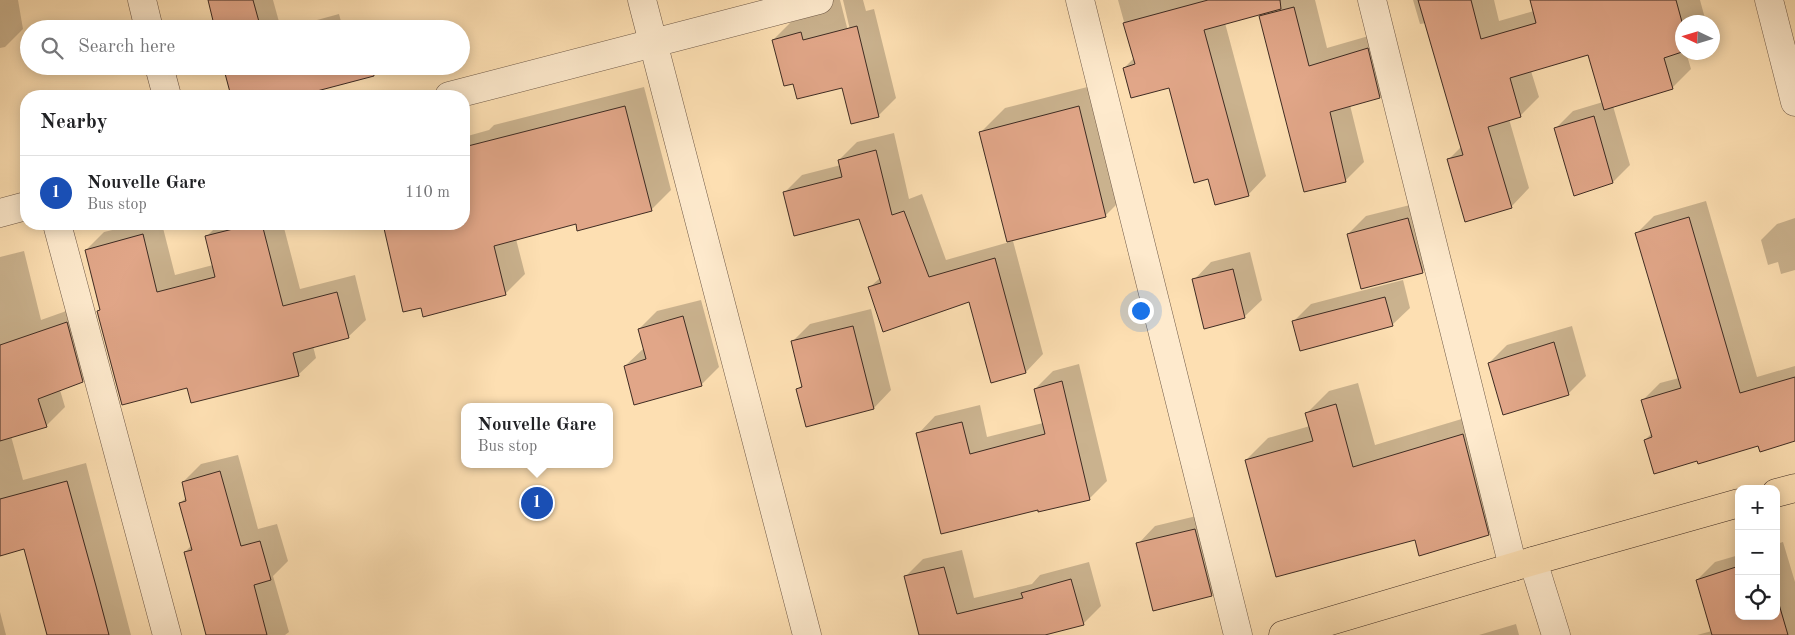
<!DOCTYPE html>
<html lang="en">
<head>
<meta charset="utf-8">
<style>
	body { margin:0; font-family:"Old Standard TT",serif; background:#f2f2f2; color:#202124 }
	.controls { position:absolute; right:15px; bottom:15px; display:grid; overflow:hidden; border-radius:10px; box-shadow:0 2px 12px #0003 }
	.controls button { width:45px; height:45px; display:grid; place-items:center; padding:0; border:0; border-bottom:1px solid #e0e0e0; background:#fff; color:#202124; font:25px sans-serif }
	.compass { position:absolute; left:1675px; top:15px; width:45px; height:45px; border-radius:50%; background:#fff; box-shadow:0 2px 12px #0003; rotate:274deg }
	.you { position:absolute; left:1140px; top:310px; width:18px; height:18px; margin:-12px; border:4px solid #fff; border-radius:50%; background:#1a73e8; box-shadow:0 0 0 8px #1a73e833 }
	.badge { display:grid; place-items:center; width:32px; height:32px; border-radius:50%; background:#8f2418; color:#fff; font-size:16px; font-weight:700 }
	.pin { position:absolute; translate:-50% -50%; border:2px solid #fff; box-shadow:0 1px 5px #0006 }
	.popup { position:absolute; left:461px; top:403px; width:152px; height:65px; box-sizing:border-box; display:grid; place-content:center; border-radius:10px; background:#fff; filter:drop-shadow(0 1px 4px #0005); font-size:16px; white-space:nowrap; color:#757577 }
	.popup b { font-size:19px; color:#202124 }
	.popup::after { content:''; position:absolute; left:50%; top:100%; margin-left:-10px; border:10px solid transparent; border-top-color:#fff }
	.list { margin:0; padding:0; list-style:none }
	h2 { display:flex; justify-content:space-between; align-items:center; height:65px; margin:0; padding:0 20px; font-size:21px }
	h2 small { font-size:16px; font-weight:400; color:#757577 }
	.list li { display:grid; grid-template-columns:32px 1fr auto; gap:15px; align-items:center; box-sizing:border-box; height:75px; padding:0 20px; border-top:1px solid #e0e0e0 }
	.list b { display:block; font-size:19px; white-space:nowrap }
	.list p { margin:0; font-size:16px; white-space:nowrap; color:#757577 }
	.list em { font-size:16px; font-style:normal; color:#757577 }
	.icon { flex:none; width:28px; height:28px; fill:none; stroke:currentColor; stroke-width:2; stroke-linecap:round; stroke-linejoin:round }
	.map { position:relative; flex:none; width:1795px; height:635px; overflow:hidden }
	.search { position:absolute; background:#fff; box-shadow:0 2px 12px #0003; left:20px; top:20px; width:450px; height:55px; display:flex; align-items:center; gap:12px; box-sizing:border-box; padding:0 18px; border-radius:28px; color:#757577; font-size:19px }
	.panel { position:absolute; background:#fff; box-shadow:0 2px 12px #0003; left:20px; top:90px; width:450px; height:140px; border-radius:20px }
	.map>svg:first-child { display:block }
</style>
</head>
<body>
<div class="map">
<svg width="1795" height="635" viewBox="0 0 1795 635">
	<rect width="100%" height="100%" fill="#fddfb2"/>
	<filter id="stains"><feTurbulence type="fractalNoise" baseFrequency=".004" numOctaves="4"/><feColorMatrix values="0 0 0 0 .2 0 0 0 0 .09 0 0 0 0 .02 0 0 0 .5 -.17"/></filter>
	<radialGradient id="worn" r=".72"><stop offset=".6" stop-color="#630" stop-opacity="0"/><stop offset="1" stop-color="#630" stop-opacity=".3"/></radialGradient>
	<g fill="#0003">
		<polygon points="0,0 18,0 23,29 5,47 0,48"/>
		<polygon points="209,0 273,0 281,29 217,29"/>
		<polygon points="830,0 840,0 849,35 851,34 843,0 863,0 866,11 874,9 896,98 878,116 843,86 794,82 773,40 791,22 799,20 815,5"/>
		<polygon points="1118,0 1315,0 1327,48 1386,31 1398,79 1380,97 1350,105 1364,162 1346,180 1305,190 1260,14 1225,23 1266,176 1248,195 1170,86 1124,68 1134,58"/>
		<polygon points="1413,0 1494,0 1499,21 1534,11 1531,0 1700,0 1706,22 1682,22 1682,52 1686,52 1691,69 1672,88 1613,106 1630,165 1613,182 1555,129 1573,111 1603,102 1589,54 1531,71 1539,97 1520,116 1509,119 1529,188 1511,207 1448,160 1462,146 1426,23 1420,24"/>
		<polygon points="339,14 343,29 284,29"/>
		<polygon points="1103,83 1129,192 1105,216 981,132 1005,108"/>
		<polygon points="644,87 671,190 651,210 577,223 516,239 525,274 505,294 404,311 384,224 464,224 464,137 489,130 494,125"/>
		<polygon points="894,133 909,199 922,194 946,260 1013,241 1043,354 1026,372 970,301 870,287 881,277 860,218 785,192 802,175 841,165 839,160 857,142"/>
		<polygon points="1426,201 1440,254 1422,272 1348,234 1366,216"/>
		<polygon points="1706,201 1757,377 1795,366 1795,440 1759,444 1698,459 1645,440 1652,433 1643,400 1660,383 1679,378 1637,233 1654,216"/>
		<polygon points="1795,218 1795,270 1781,274 1778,262 1768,265 1761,240 1777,224"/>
		<polygon points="137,224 162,224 175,275 213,265 206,237 219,224 283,224 300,289 355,275 366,320 348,337 313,346 316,358 298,375 188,386 98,312 101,309 86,250 104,232"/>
		<polygon points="24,251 41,320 86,304 101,363 83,381 60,390 65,407 46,426 11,436 23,480 86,463 131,635 48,635 25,547 0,554 0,257"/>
		<polygon points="1250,252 1262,300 1244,317 1194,280 1211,262"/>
		<polygon points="1403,280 1410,308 1392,325 1294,321 1311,304"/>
		<polygon points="701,300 719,367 701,385 625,366 644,348 639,329 657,311"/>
		<polygon points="871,309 891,390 874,408 798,389 803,384 792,342 810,324"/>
		<polygon points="1572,326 1586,376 1568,394 1489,363 1507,345"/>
		<polygon points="1079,364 1107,481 1090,498 1039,511 1039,508 918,434 935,416 980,405 987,437 1043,423 1035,389 1053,371"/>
		<polygon points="1358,383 1375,445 1485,412 1511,512 1488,534 1415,539 1246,460 1268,438 1310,426 1307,413 1329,391"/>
		<polygon points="238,455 258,529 277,524 288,561 273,576 289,632 285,635 216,635 185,552 192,545 180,503 187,497 183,482 201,464"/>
		<polygon points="1213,512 1229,577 1212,595 1138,544 1155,526"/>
		<polygon points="1783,542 1795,582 1795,635 1697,635 1712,631 1697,580 1715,562 1739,555 1739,616 1776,616 1776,544"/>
		<polygon points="962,550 974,598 1032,584 1040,575 1089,562 1101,606 1083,624 1043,635 919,635 905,577 923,559"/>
		<polygon points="0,612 6,635 0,635"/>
		<polygon points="1516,624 1519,635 1479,635"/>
	</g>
	<g fill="#e1a688" stroke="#3e2b22">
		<polygon points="208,0 253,0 261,29 215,29"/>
		<polygon points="1208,0 1280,0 1281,9 1204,30 1249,196 1215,205 1208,179 1194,183 1169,88 1131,98 1123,68 1135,64 1123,23"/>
		<polygon points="1418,0 1471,0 1481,39 1536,23 1530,0 1676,0 1682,22 1682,52 1664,58 1673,89 1604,110 1588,55 1510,78 1521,117 1488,127 1512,208 1465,222 1447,159 1463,155"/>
		<polygon points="1294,7 1309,66 1368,48 1380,98 1330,112 1346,182 1304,192 1259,16"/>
		<polygon points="857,26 879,117 851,124 842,88 797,99 793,84 784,86 772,40 801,32 803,40"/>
		<polygon points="223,66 373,66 374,76 298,96 231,96"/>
		<polygon points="625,106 652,211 577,231 576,224 494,246 506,295 423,317 421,308 403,312 383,224 464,224 464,147"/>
		<polygon points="1079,106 1106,217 1007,242 979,132"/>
		<polygon points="1594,116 1613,183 1574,196 1554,128"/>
		<polygon points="876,150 892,215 904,211 929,277 995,258 1026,373 991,383 969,302 883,332 868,287 881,283 859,219 794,236 783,192 842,177 838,160"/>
		<polygon points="1689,217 1740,393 1795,377 1795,441 1760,452 1758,446 1698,464 1697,461 1654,474 1644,440 1652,437 1641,400 1681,388 1635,233"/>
		<polygon points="1408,218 1423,273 1361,289 1347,234"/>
		<polygon points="253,224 262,224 283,306 337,292 349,338 293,353 299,376 191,403 187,388 122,405 97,311 100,310 85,250 143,234 157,292 215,277 205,236"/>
		<polygon points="1233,269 1245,318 1204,329 1192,279"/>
		<polygon points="1385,297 1393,326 1300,351 1292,321"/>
		<polygon points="683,316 702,386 634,405 624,366 646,359 638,329"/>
		<polygon points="67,322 83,382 38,399 47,427 0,441 0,345"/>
		<polygon points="853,326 874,409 806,427 796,389 802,387 791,341"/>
		<polygon points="1554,342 1569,395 1503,415 1488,363"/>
		<polygon points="1062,381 1090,500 1038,512 1038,510 941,534 916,433 962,422 970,454 1045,434 1034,389"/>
		<polygon points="1336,404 1353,467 1463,434 1489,535 1419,556 1415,540 1276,577 1245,460 1313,441 1305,413"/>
		<polygon points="220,471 241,546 260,541 271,580 254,585 267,635 206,635 184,552 192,550 179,503 186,501 182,482"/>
		<polygon points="67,481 96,586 109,635 47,635 24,549 0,556 0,499"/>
		<polygon points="1195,529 1212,596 1153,611 1136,543"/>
		<polygon points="1739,566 1739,616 1776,616 1776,594 1788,635 1712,635 1696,580"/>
		<polygon points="944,567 957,614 1023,598 1021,593 1071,579 1084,625 1045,635 919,635 904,576"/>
	</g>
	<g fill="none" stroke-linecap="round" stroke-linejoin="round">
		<g stroke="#6e5846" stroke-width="29">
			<g id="minor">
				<polyline points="142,0 149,29"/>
				<polyline points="642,0 807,635"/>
				<polyline points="1080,0 1238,635"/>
				<polyline points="1372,0 1513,567"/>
				<polyline points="1769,0 1795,102"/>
				<polyline points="159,66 167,96"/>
				<polyline points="449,96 819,0"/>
				<polyline points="0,213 26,206"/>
				<polyline points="57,224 167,635"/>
				<polyline points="1533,561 1556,635"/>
			</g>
		</g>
		<g stroke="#3e2b22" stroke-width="29">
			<g id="major">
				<polyline points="1776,493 1795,488"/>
				<polyline points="1283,635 1533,561 1739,503"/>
			</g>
		</g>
		<use href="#minor" stroke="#feeacd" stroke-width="28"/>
		<use href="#major" stroke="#fddfb2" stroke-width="28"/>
	</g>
	<rect width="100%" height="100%" filter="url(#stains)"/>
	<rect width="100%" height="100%" fill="url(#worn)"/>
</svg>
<div class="controls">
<button>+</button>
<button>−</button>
<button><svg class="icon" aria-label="locate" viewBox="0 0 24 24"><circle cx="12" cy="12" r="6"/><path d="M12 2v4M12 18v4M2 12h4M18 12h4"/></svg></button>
</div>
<svg class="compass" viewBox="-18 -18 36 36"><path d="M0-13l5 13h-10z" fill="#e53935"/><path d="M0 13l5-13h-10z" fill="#757577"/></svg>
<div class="you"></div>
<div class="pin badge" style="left:537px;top:503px;background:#1a4fb4">1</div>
<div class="popup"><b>Nouvelle Gare</b>Bus stop</div>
<div class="search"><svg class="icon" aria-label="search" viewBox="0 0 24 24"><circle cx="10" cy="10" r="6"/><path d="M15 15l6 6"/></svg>Search here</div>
<section class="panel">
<h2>Nearby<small></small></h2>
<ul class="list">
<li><span class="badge" style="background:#1a4fb4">1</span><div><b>Nouvelle Gare</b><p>Bus stop</p></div><em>110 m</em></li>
</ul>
</section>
</div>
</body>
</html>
